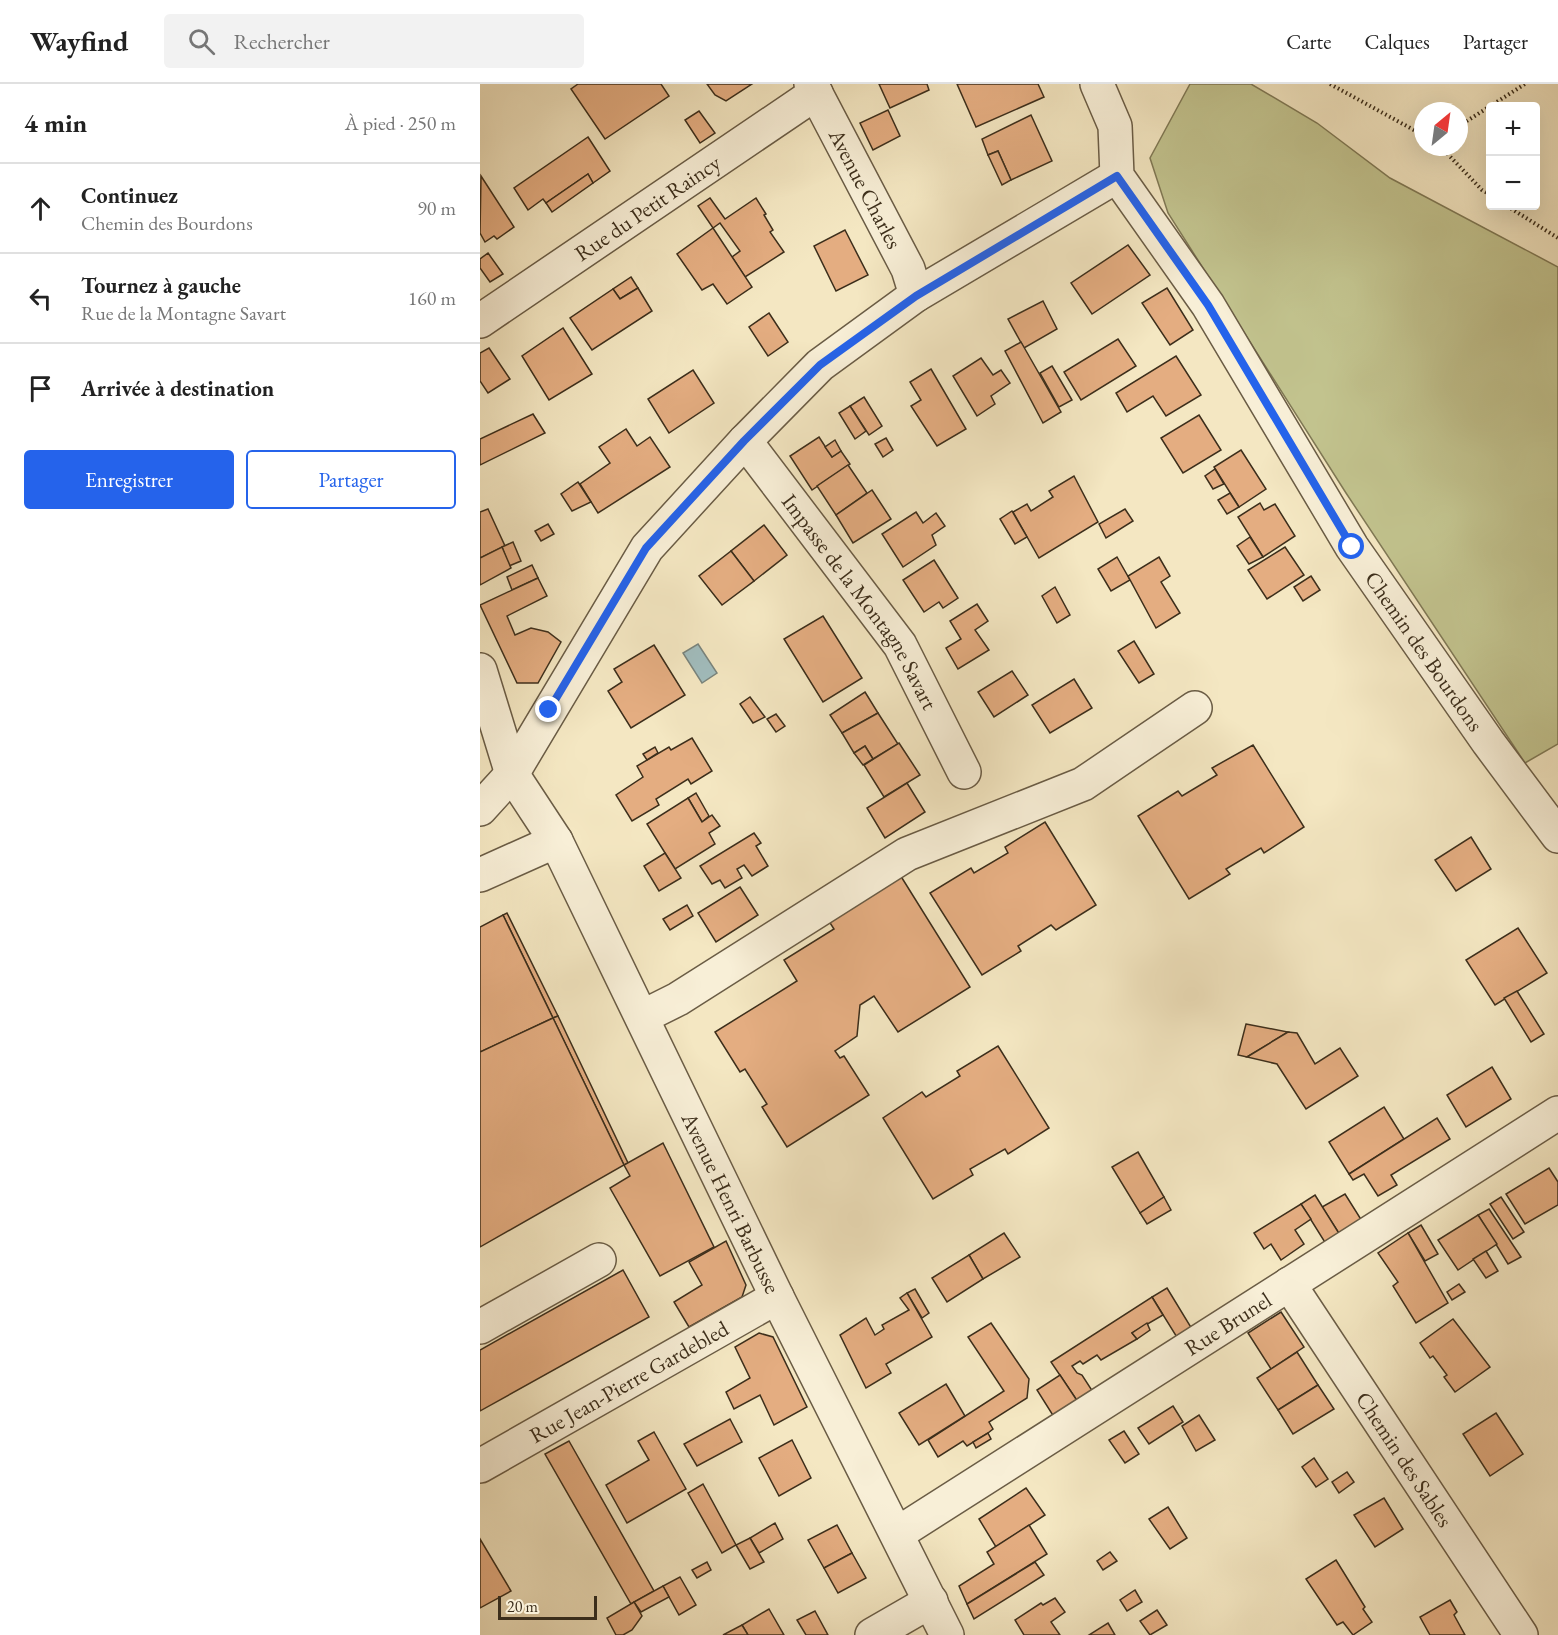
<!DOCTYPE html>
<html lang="fr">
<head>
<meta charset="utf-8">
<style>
	body { margin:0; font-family:"EB Garamond",serif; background:#f2f2f2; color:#222 }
	.controls { position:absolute; right:18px; top:18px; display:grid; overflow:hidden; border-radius:6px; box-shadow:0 6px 24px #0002 }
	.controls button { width:54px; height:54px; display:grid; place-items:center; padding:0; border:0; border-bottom:2px solid #e0e0e0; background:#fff; color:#222; font:30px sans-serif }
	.compass { position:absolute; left:934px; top:18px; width:54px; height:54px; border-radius:50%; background:#fff; box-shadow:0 6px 24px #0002; rotate:29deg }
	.scale { position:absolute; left:18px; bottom:15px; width:99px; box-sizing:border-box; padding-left:6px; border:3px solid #3c2e1b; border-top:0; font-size:16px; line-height:21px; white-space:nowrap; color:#3c2e1b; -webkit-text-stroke:4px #f8efd7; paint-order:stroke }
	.stop { position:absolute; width:18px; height:18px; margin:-14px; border:4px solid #2563eb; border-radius:50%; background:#fff }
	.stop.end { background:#2563eb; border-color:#fff; box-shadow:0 2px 6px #0008 }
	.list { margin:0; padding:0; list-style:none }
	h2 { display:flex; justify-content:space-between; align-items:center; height:78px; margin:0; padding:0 24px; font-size:26px }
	h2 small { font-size:20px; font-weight:400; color:#767676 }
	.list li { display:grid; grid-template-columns:39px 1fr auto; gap:18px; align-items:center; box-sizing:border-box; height:90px; padding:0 24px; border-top:2px solid #e0e0e0 }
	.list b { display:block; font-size:22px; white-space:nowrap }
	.list p { margin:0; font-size:20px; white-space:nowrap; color:#767676 }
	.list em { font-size:20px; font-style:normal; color:#767676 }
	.actions { display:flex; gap:12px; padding:18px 24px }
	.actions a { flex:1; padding:14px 0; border:2px solid #2563eb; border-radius:6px; text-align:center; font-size:21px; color:#2563eb }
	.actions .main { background:#2563eb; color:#fff }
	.icon { flex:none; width:33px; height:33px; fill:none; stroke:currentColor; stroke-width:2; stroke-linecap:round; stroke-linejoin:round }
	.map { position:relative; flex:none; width:1078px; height:1551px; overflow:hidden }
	header { display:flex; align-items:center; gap:36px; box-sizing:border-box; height:84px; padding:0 30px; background:#fff; border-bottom:2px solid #e0e0e0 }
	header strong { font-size:28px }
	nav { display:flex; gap:33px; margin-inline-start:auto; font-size:21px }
	.search { width:420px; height:54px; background:#f2f2f2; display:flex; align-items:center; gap:15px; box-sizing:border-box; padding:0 21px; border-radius:6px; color:#767676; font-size:22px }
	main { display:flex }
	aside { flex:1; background:#fff }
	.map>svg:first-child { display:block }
</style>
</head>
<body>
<header>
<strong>Wayfind</strong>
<div class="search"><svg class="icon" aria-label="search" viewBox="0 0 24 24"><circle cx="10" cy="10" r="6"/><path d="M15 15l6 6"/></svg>Rechercher</div>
<nav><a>Carte</a><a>Calques</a><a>Partager</a></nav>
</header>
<main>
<aside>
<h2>4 min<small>À pied · 250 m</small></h2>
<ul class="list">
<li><svg class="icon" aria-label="ahead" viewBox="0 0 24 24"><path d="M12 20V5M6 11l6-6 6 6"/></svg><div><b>Continuez</b><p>Chemin des Bourdons</p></div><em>90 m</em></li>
<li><svg class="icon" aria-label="left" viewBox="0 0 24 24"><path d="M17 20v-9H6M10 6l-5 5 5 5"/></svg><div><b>Tournez à gauche</b><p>Rue de la Montagne Savart</p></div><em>160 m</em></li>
<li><svg class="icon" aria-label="arrive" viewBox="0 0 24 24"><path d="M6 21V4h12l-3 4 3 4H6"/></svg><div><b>Arrivée à destination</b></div></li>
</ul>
<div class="actions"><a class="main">Enregistrer</a><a>Partager</a></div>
</aside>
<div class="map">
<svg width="1078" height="1551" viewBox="0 0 1078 1551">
	<rect width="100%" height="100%" fill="#f4e7c2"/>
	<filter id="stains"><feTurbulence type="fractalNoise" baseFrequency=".00333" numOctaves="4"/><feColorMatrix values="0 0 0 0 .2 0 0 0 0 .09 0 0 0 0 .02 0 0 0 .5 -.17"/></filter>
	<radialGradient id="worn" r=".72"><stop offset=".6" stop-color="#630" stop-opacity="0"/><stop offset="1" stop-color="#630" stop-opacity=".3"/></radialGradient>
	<polygon fill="#c2c38e" stroke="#7f7854" stroke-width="1.5" points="710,0 771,0 837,39 910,94 1078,183 1078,660 1045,679 866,409 688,129 670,74"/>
	<polygon fill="#a1bdbe" stroke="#79847d" stroke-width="1.5" points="218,560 237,589 222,599 203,569"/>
	<g fill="#e4ad81" stroke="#3c2e1b" stroke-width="1.5">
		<polygon points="98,0 181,0 189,12 125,55 91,5"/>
		<polygon points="227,0 272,0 246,17 235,11"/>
		<polygon points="399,0 447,0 449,6 410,24"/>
		<polygon points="477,0 558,0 564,13 496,43"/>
		<polygon points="408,26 420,52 393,66 380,39"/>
		<polygon points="219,27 235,49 220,59 205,36"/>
		<polygon points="551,31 572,77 531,96 518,67 508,71 502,55"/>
		<polygon points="108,53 130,87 113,99 108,90 66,119 63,115 48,126 34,104"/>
		<polygon points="518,67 531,96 522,101 508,71"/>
		<polygon points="108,90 113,99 72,128 66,119"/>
		<polygon points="1,92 34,143 17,155 14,152 5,158 0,149"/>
		<polygon points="230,114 245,135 276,114 286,130 284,131 293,146 290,148 304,168 265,193 252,173 260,167 240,139 233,144 218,122"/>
		<polygon points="233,144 272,203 247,220 233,200 222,206 197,170"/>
		<polygon points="365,146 388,191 356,207 334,162"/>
		<polygon points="648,161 670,191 612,230 591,199"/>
		<polygon points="8,169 23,190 10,198 0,184 0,175"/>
		<polygon points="151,193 158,204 140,215 133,205"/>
		<polygon points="158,204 172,227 112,266 90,234 133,205 140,215"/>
		<polygon points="687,204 713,246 690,261 662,219"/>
		<polygon points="563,217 577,245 544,264 528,235"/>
		<polygon points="289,229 308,258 288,272 269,243"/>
		<polygon points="83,244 112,290 69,316 42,272"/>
		<polygon points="638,255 656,282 601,316 584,288"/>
		<polygon points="541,258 581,328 563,339 525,267"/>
		<polygon points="9,264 30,295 8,309 0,297 0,269"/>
		<polygon points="696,272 721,311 686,332 673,312 647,328 636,309"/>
		<polygon points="501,274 513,291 521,286 530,299 511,312 515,320 497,332 473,292"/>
		<polygon points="572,282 592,316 579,323 560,289"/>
		<polygon points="451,285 486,345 457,362 431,322 441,316 430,298"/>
		<polygon points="213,286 234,319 189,349 168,315"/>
		<polygon points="384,313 402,342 389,351 370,322"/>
		<polygon points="370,322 386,347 375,355 359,329"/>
		<polygon points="53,330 65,349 0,381 0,355"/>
		<polygon points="719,331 741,366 703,389 681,354"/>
		<polygon points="146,345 157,362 170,353 190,383 118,429 100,400 130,379 119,363"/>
		<polygon points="339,353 352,373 361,367 370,380 332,406 310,372"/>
		<polygon points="406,354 413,366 403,373 395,360"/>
		<polygon points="355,356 361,367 352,373 345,363"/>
		<polygon points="761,366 786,405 759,423 734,383"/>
		<polygon points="368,381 387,409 356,431 337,402"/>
		<polygon points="735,385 744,400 733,405 725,392"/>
		<polygon points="594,392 618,438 559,474 533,428 547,420 551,427 573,413 569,407"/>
		<polygon points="98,398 111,418 92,427 81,410"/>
		<polygon points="392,406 411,435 373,459 356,431"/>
		<polygon points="750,409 759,423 747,430 738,416"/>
		<polygon points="780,419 784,426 795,420 815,452 783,473 758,433"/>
		<polygon points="8,425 25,462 0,474 0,428"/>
		<polygon points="645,425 653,437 626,454 619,440"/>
		<polygon points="532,427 547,453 535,460 520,435"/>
		<polygon points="436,428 443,439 456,429 465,442 452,451 456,461 423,483 402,450"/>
		<polygon points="68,440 74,450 61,457 55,447"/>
		<polygon points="284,441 307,471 274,497 251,467"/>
		<polygon points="770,453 783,473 769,480 757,462"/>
		<polygon points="33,458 41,477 29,482 22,463"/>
		<polygon points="22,463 31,484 0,501 0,474"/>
		<polygon points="805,463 824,491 787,515 768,486"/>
		<polygon points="251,467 274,497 242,521 219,492"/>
		<polygon points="637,473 650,496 631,507 618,485"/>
		<polygon points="679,473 690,492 681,498 700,529 676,544 648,492"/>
		<polygon points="454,476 478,514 463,524 459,518 444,528 423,496"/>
		<polygon points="52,481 58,494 32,506 27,493"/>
		<polygon points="831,492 840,506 823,517 814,503"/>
		<polygon points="58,494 67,512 27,532 35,551 51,544 68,548 81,558 58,599 37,599 0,521"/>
		<polygon points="575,503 590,531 577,539 562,512"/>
		<polygon points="497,520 508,537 495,546 509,566 478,585 466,564 481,555 470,537"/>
		<polygon points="343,532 382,594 343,618 304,555"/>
		<polygon points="654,557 674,590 659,599 638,567"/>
		<polygon points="174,561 205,611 151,644 128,607 142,598 134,585"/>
		<polygon points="532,587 548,611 514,633 498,608"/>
		<polygon points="594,595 612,624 570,649 552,621"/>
		<polygon points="385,608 398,629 362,649 350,631"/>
		<polygon points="270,613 285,633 273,639 260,620"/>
		<polygon points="398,629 418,660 393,675 385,662 374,669 362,649"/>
		<polygon points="296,630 305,642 296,648 287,635"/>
		<polygon points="212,654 232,687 211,700 208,695 176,715 179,721 152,737 136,711 163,693 157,682 189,663 191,666"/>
		<polygon points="419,659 440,691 404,713 384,681"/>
		<polygon points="773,661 824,743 784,769 781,764 746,785 750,790 709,815 658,732 698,707 702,712 737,691 732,684"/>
		<polygon points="385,662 393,675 383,681 374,669"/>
		<polygon points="175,663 178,669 167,676 163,670"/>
		<polygon points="427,699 445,728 405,754 387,724"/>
		<polygon points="216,709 229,732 222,738 208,714"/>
		<polygon points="208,714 222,738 232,731 240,742 229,749 235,760 195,785 167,740"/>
		<polygon points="565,738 616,821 576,846 571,841 538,862 541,867 502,891 450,809 491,784 494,789 528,769 525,763"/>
		<polygon points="274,749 281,759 276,762 288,782 272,792 264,781 257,785 262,794 245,804 240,796 232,800 220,782"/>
		<polygon points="991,753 1011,785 976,807 955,776"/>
		<polygon points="185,769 201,794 179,807 164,782"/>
		<polygon points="417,786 490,903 418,948 394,912 380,921 377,952 355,967 360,974 364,972 389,1011 307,1063 282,1023 287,1020 265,985 260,988 235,948 317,897 304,876 354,845 345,831"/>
		<polygon points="260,803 278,831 236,858 218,829"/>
		<polygon points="207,821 213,832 190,846 183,835"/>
		<polygon points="27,829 78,932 73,934 23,831"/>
		<polygon points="23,831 73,934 0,968 0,843"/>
		<polygon points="1038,844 1067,889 1015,921 986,876"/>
		<polygon points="1037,907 1064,950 1051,958 1024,914"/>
		<polygon points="78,932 148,1079 144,1081 73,934"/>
		<polygon points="73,934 144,1081 0,1163 0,968"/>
		<polygon points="766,940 808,948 767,973 758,971"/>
		<polygon points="808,948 817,949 835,980 860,964 878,992 826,1025 797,980 767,973"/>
		<polygon points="518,962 569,1044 528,1070 525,1065 490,1085 493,1091 453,1115 403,1034 442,1008 446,1013 480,992 477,987"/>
		<polygon points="1012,983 1031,1015 986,1043 967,1011"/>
		<polygon points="904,1023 924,1055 869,1090 849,1058"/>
		<polygon points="957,1034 970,1055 911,1091 917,1101 898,1112 884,1090 873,1096 869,1090"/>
		<polygon points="183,1059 234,1163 180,1192 130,1104 150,1092 144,1081"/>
		<polygon points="658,1068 684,1113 660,1129 632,1083"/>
		<polygon points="1069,1084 1078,1098 1078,1121 1045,1140 1026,1110"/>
		<polygon points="865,1110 882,1137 860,1151 842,1123"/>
		<polygon points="835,1111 860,1151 846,1160 821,1120"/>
		<polygon points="684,1113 691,1126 667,1140 660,1129"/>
		<polygon points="1021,1113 1044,1148 1033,1155 1010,1120"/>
		<polygon points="821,1120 831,1135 815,1146 824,1160 801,1176 791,1160 784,1165 774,1149"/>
		<polygon points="1009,1125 1041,1173 1028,1180 998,1131"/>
		<polygon points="998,1131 1017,1160 978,1186 958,1156"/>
		<polygon points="941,1141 958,1170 945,1177 928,1149"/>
		<polygon points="524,1149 540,1173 503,1195 489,1171"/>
		<polygon points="928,1149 968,1219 936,1239 913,1202 918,1198 898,1169"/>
		<polygon points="246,1157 266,1201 262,1213 209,1243 194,1218 222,1201 209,1178"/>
		<polygon points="1006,1167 1018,1187 1006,1194 993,1175"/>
		<polygon points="489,1171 503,1195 467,1218 452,1194"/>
		<polygon points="143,1186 169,1233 0,1327 0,1266"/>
		<polygon points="979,1200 985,1208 972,1216 967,1208"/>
		<polygon points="687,1204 712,1245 698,1255 672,1213"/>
		<polygon points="435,1205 449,1229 442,1234 427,1209"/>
		<polygon points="427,1209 452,1253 406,1280 411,1289 386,1304 360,1251 386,1234 395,1251 404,1245 402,1241 429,1226 420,1214"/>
		<polygon points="672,1213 683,1231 652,1249 657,1255 621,1276 617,1271 603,1280 600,1277 592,1282 597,1289 602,1291 613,1308 598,1318 571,1278"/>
		<polygon points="801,1228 824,1263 791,1285 768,1249"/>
		<polygon points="973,1235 1010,1283 975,1308 964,1293 967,1291 953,1272 950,1274 940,1259"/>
		<polygon points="511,1239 549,1295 547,1314 509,1338 513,1345 508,1349 487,1362 483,1357 458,1373 448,1356 524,1307 488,1253"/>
		<polygon points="667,1239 670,1246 657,1255 652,1249"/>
		<polygon points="279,1249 293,1253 327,1323 294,1341 280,1311 254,1325 246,1308 270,1294 255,1263"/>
		<polygon points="817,1268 838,1301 798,1326 777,1294"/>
		<polygon points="580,1291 598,1318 574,1333 557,1306"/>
		<polygon points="466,1300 485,1332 439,1361 419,1329"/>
		<polygon points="838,1301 854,1325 813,1350 798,1326"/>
		<polygon points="693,1322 703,1338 669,1360 658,1344"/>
		<polygon points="1016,1329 1043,1370 1010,1392 983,1350"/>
		<polygon points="719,1331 735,1356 716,1367 702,1342"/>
		<polygon points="250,1335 262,1358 217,1382 204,1360"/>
		<polygon points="644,1347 659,1370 645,1379 629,1356"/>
		<polygon points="174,1348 206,1405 147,1439 126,1401 169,1376 158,1357"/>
		<polygon points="508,1349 511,1355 496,1364 493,1358"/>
		<polygon points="312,1356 331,1394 299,1412 279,1374"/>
		<polygon points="89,1357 174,1507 151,1520 65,1370"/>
		<polygon points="834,1374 848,1395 836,1403 822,1383"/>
		<polygon points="867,1388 874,1398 859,1409 852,1398"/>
		<polygon points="223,1400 256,1461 242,1469 208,1409"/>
		<polygon points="546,1404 565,1431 516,1463 499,1435"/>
		<polygon points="904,1414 923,1445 895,1463 874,1431"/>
		<polygon points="688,1423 707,1454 690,1465 669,1435"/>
		<polygon points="295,1439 303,1455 279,1469 270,1454"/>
		<polygon points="357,1441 372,1469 344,1484 328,1456"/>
		<polygon points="549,1441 567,1470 487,1520 479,1502 514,1480 507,1468"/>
		<polygon points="270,1454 284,1478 270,1485 256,1461"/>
		<polygon points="0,1455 31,1507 0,1524"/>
		<polygon points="630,1468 637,1477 623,1486 617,1477"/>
		<polygon points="372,1469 386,1494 358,1509 344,1484"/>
		<polygon points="856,1476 885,1523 883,1525 892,1538 873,1551 863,1538 857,1541 826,1495"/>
		<polygon points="227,1478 231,1486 217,1494 212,1486"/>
		<polygon points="555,1478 564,1491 494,1535 487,1520"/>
		<polygon points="200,1493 216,1521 199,1531 183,1502"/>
		<polygon points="183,1502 189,1513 161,1528 154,1518"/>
		<polygon points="655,1506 662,1518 647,1527 640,1516"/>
		<polygon points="575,1514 585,1528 571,1538 580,1551 544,1551 535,1536 561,1519 563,1521"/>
		<polygon points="970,1516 977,1528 974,1531 985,1551 950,1551 940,1533"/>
		<polygon points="154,1518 162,1532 152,1546 143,1551 136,1551 127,1534"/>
		<polygon points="289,1525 304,1551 268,1551 262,1541"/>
		<polygon points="677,1526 687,1541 670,1551 660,1537"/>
		<polygon points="335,1527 348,1551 326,1551 317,1536"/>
		<polygon points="628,1539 635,1551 609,1551"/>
		<polygon points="262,1541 268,1551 243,1551"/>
	</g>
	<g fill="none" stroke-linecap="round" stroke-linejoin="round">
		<g stroke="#6a5c45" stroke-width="36">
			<g id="minor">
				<path id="s1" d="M331,0L428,185L436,211"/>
				<path id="s2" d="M617,0L635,42L637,92L728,221L872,463L1008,658L1078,752"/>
				<path id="s3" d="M0,237L336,9"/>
				<path id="s4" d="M265,357L420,561L484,688"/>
				<path id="s5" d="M0,586L32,690L76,757L297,1213L467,1551"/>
				<polyline points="0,725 32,690 167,464 265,357 340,281 436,211 637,92"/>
				<polyline points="0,791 76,757"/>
				<polyline points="162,933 198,915 427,770 603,700 715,624"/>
				<path id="s6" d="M809,1200L1041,1551"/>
				<polyline points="0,1243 119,1176"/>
				<path id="s7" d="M0,1382L297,1213"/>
				<path id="s8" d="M417,1450L1078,1029"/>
				<polyline points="392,1551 451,1517"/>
			</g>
		</g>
		<g stroke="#3c2e1b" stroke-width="4" stroke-dasharray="1.5 3" stroke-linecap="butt">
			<polyline points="850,0 943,51"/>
			<polyline points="979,42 1045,0"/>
			<polyline points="961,63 1002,106 1011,111"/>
			<polyline points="1027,122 1078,154"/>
		</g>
		<use href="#minor" stroke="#f8efd7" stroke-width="33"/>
	</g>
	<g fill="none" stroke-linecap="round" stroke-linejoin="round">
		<polyline stroke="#2563eb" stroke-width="8" points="69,626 166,464 264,357 340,281 436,212 637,92 728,221 872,463"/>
	</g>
	<g text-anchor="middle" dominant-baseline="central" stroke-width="4.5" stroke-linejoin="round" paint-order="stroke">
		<g font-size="22" fill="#3c2e1b" stroke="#f8efd7">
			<text stroke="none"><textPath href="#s1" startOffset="118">Avenue Charles</textPath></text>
			<text stroke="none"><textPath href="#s3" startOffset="202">Rue du Petit Raincy</textPath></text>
			<text stroke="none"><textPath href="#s4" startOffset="198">Impasse de la Montagne Savart</textPath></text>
			<text stroke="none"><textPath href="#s2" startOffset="662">Chemin des Bourdons</textPath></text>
			<text stroke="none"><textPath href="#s5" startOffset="591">Avenue Henri Barbusse</textPath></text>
			<text stroke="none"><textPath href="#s8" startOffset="392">Rue Brunel</textPath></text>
			<text stroke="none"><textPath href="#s7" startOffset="171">Rue Jean-Pierre Gardebled</textPath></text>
			<text stroke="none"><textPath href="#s6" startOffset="210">Chemin des Sables</textPath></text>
		</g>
	</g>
	<rect width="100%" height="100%" filter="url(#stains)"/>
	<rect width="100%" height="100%" fill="url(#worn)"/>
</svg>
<div class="controls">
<button>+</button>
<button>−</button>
</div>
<svg class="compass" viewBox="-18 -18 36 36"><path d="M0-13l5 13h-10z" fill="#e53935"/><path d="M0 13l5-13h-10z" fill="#767676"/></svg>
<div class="scale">20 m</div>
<div class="stop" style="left:872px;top:463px"></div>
<div class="stop end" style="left:69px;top:626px"></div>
</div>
</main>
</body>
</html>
